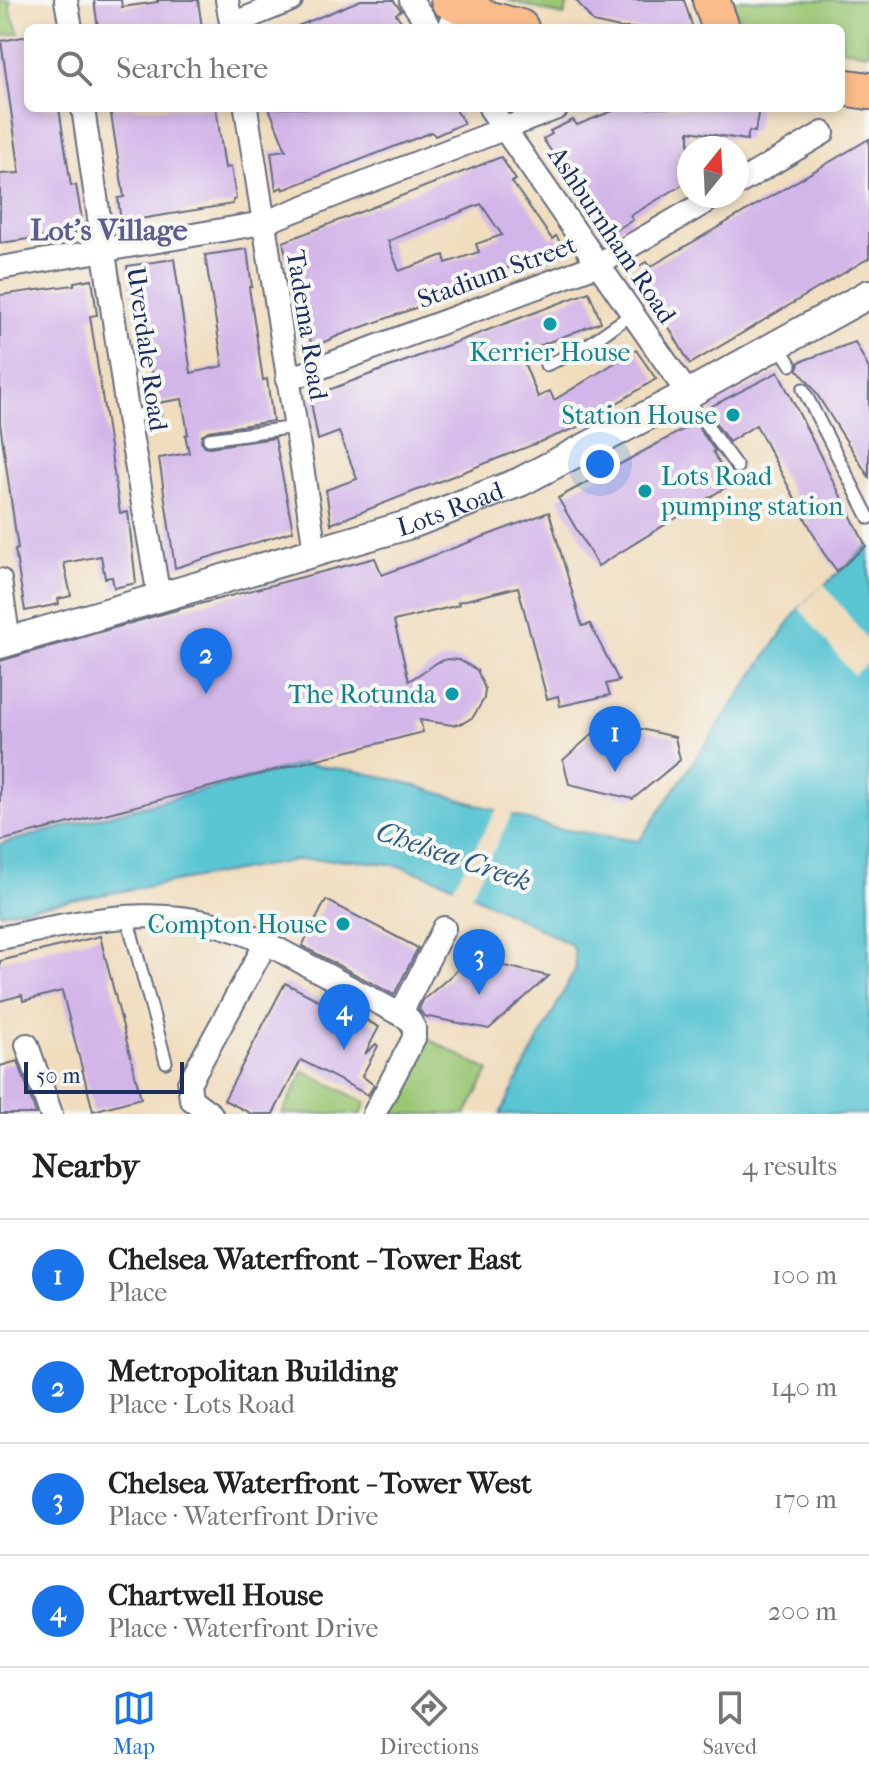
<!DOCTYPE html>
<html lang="en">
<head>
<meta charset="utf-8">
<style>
	body { margin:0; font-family:"IM FELL French Canon",serif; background:#f2f2f2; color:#222 }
	.compass { position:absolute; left:677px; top:136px; width:72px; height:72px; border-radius:50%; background:#fff; box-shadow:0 4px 12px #0003; rotate:18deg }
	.scale { position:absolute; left:24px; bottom:20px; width:160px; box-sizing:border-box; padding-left:8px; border:4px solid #1b2f5e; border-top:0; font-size:22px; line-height:28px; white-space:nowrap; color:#1b2f5e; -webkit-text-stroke:6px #f6f6f2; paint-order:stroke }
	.you { position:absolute; left:600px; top:464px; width:28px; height:28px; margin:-20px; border:6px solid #fff; border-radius:50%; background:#1a73e8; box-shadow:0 0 0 12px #1a73e833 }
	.badge { display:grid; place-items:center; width:52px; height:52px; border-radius:50%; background:#1a73e8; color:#fff; font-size:26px; font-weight:700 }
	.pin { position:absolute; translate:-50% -66px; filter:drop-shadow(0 2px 4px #0008) }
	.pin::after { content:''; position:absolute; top:42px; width:28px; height:24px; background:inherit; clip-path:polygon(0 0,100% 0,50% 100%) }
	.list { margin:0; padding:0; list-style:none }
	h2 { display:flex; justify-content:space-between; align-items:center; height:104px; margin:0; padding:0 32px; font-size:34px }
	h2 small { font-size:26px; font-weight:400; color:#767676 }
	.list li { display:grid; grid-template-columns:52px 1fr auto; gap:24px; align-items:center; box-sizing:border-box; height:112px; padding:0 32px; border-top:2px solid #e0e0e0 }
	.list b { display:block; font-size:30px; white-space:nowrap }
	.list p { margin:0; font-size:26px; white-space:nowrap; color:#767676 }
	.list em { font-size:26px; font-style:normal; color:#767676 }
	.icon { flex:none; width:44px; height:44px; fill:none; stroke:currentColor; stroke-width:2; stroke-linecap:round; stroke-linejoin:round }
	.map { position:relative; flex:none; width:869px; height:1114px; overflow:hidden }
	.search { position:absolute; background:#fff; box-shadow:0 4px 12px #0003; left:24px; right:24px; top:24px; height:88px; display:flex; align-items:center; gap:20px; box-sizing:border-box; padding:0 28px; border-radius:12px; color:#767676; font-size:30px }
	.sheet { height:552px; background:#fff }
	nav { display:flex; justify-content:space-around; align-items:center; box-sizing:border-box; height:112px; border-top:2px solid #e0e0e0; background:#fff; font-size:22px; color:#767676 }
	nav a { display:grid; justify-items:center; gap:4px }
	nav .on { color:#1a73e8 }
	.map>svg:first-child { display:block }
</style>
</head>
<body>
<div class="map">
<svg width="869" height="1114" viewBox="0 0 869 1114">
	<rect width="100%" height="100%" fill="#f6f6f2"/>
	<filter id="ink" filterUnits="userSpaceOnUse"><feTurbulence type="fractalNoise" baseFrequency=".0125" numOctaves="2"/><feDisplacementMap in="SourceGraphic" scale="16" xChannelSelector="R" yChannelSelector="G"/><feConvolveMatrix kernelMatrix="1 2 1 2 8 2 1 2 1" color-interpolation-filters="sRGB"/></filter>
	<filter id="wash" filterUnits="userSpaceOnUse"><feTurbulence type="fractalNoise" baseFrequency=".006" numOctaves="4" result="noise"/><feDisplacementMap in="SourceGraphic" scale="32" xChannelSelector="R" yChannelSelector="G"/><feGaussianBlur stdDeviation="1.8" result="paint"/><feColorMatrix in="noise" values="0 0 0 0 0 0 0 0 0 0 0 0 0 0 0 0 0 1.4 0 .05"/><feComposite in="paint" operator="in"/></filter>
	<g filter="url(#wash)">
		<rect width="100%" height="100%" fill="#f0ddbe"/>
		<g fill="#9bc775" stroke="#5b7b6a" stroke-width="2">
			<polygon points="0,0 10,0 10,11 19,33 0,36"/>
			<polygon points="507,0 553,0 561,4 569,0 564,16"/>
			<polygon points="730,0 869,0 869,53 841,49 841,28 745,28"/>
			<polygon points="427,1038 489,1071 466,1114 387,1114"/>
			<polygon points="304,1071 366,1103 361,1114 282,1114"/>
		</g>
		<polygon fill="#5ac5d3" stroke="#3a7a98" stroke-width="2" points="869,545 869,1114 500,1114 576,968 574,950 570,944 446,882 396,865 353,860 297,860 0,913 0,844 302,764 357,771 400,781 554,828 639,841 799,608"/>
		<g fill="#f0ddbe">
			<polygon points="824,584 869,642 869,662 853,675 799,608"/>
			<polygon points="498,807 513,812 470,897 452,889"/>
		</g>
		<g id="blocks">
			<g fill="#d3b6e9" fill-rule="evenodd">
				<polygon points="94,0 121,0 122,7 158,2 157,0 198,0 202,28 98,28"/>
				<polygon points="361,0 393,0 401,10 396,14 406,28 293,28"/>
				<polygon points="576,0 684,0 693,28 620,28 593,22"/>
				<polygon points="28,36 28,108 59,108 71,186 76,185 83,225 78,232 0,243 0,174 20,173 1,41"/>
				<polygon points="110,108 216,108 225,168 231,167 236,199 233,200 233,204 121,222 118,198 124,197"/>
				<polygon points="269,108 455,108 464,123 435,136 432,132 283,190 282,187 276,190 271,152 286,150"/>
				<polygon points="620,108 759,108 755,132 749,131 747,140 689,131 689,181 630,216 633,220 603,237 593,222 597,219 543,139 552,134 550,131 573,120 577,125"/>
				<polygon points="869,139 869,258 690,364 670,329 647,299 645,301 626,274 646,262 650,267"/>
				<path d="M501,157L516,180L512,182L552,239L556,236L568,253L537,266L528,254L503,271L505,276L340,335L313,347L306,330L309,329L303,312L305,311L289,268L283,242ZM481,204L502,235L476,244L479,252L446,263L444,255L399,271L388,241Z"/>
				<polygon points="247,249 252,287 249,287 263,380 267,379 273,421 208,431 202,435 201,441 205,446 210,447 275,438 293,531 175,568 159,458 189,453 185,435 188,434 182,399 157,403 139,294 131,295 127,266 174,259 191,373 223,366 205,255"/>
				<polygon points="92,279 97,315 90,316 120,513 128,512 136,583 114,588 112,577 105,578 101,556 64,563 71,596 58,599 59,604 25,611 15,550 18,549 0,423 0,295 74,285 74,282"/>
				<polygon points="589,292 601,322 520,353 538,397 550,391 554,400 636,350 656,379 578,427 331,524 326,490 357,479 339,432 318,440 310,397"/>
				<polygon points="855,342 869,369 869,477 811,385 798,370 799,362"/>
				<polygon points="778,372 866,546 837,571 823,552 756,425 729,442 710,415 713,413 710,407"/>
				<polygon points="695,423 715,451 713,452 731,484 598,566 558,498"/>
				<polygon points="549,512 582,626 590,624 619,681 606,684 610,695 560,706 558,696 547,699 518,587 458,602 459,605 394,621 409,681 438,662 448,659 459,660 477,670 485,689 484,699 473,717 463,723 452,725 420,720 423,732 0,841 0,661 169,612 375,558 382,575"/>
				<polygon points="607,721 675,737 680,760 633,799 569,784 563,760"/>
				<polygon points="326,900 418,948 394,995 302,946"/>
				<polygon points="100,936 141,1098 93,1111 62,991 23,1001 22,995 0,1001 0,961"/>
				<polygon points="470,959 478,960 549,976 489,1029 424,1016 419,1009 423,1000"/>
				<polygon points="285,983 326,1004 329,1000 379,1027 365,1054 376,1044 378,1046 362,1076 374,1085 368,1095 301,1060 273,1114 252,1114 224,1100"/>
				<polygon points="18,1061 36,1114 0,1114 0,1066"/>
			</g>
		</g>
	</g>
	<g filter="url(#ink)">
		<use href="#blocks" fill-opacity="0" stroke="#666c80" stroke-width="2"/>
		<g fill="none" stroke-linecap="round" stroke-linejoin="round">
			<g stroke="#666c80" stroke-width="15">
				<g id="service">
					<polyline points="778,345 791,365"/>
					<polyline points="546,365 579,351 632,314"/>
					<polyline points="803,389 869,518"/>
					<polyline points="689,395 694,408 737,467"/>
					<polyline points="128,417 155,412"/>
					<polyline points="209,439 295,427"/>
					<polyline points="127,917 166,1062"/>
				</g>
			</g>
			<g stroke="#666c80" stroke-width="26">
				<g id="minor">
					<polyline points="66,0 71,28"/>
					<polyline points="227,0 232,28"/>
					<polyline points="411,0 430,28"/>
					<polyline points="232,24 291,0"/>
					<polyline points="449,28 455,13 462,8"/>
					<polyline points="83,108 128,417 159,597"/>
					<polyline points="246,108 315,550"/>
					<polyline points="490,108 688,394"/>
					<polyline points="737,184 823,133"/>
					<polyline points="0,268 263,223 557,108"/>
					<polyline points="287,380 599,264 716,196"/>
					<polyline points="0,580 9,642"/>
					<path d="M0,938C94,919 174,898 266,943L189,1083L191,1099L211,1114"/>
					<polyline points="266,943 409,1019 414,1028 414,1038 374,1114"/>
					<polyline points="401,1013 444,928"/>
					<polyline points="27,1045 51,1114"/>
				</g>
			</g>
			<g stroke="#666c80" stroke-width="32">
				<g id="tertiary">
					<path id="s1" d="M0,644L411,524L520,482L688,394L869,294"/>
				</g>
			</g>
			<g stroke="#666c80" stroke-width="40">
				<g id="trunk">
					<polyline points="449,0 486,19 520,28"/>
					<polyline points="711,0 721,28"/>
					<polyline points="841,87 869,91"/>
				</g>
			</g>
			<use href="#service" stroke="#fff" stroke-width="11"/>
			<use href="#minor" stroke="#fff" stroke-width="22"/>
			<use href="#tertiary" stroke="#fff" stroke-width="28"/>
			<use href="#trunk" stroke="#f9bc8a" stroke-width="36"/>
		</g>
	</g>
	<g fill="#0f9aa8" stroke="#f6f6f2" stroke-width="3">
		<circle cx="550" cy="324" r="8"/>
		<circle cx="733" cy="415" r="8"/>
		<circle cx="645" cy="491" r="8"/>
		<circle cx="452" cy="694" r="8"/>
		<circle cx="343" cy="924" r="8"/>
	</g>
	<g text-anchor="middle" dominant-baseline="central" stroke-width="8" stroke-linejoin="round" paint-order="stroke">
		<g font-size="26" fill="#1b2f5e" stroke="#f6f6f2">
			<text transform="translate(612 235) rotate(56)">Ashburnham Road</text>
			<text transform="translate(497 272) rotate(-20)">Stadium Street</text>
			<text transform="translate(307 325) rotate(81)">Tadema Road</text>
			<text transform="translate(147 349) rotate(82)">Uverdale Road</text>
			<text stroke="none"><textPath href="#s1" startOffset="470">Lots Road</textPath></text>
		</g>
		<g font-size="26" fill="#0d838f" stroke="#f6f6f2" text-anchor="end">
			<text x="550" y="352" text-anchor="middle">Kerrier House</text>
			<text x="717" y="415">Station House</text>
			<text x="661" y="476" text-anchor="start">Lots Road<tspan x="661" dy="30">pumping station</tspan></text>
			<text x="436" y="694">The Rotunda</text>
			<text x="327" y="924">Compton House</text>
		</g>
		<g font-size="28" font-style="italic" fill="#2e5c81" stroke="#f6f6f2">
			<text transform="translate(454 856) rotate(19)">Chelsea Creek</text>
		</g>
		<g font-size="30" font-weight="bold" fill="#5b5e8f" stroke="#f6f6f2">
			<text x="109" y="230">Lot's Village</text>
		</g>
	</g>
</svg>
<svg class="compass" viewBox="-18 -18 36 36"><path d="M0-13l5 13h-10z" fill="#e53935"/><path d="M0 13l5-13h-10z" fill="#767676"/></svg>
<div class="scale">50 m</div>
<div class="you"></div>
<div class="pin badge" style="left:615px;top:772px">1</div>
<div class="pin badge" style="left:206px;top:694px">2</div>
<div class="pin badge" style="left:479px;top:995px">3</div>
<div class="pin badge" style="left:344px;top:1050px">4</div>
<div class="search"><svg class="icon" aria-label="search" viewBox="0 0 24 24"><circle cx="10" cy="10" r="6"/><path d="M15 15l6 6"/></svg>Search here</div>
</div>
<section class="sheet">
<h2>Nearby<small>4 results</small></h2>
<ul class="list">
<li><span class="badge">1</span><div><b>Chelsea Waterfront - Tower East</b><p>Place</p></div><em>100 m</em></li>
<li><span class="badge">2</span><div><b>Metropolitan Building</b><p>Place · Lots Road</p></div><em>140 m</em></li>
<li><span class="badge">3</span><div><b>Chelsea Waterfront - Tower West</b><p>Place · Waterfront Drive</p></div><em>170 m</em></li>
<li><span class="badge">4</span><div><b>Chartwell House</b><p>Place · Waterfront Drive</p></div><em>200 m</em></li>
</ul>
</section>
<nav>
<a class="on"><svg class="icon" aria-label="map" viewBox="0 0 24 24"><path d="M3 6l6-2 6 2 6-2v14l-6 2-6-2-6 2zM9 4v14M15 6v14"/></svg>Map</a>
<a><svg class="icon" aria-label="directions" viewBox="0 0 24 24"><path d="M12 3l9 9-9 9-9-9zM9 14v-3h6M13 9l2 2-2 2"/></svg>Directions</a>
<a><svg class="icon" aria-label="saved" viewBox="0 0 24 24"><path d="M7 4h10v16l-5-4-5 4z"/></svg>Saved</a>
</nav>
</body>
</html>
